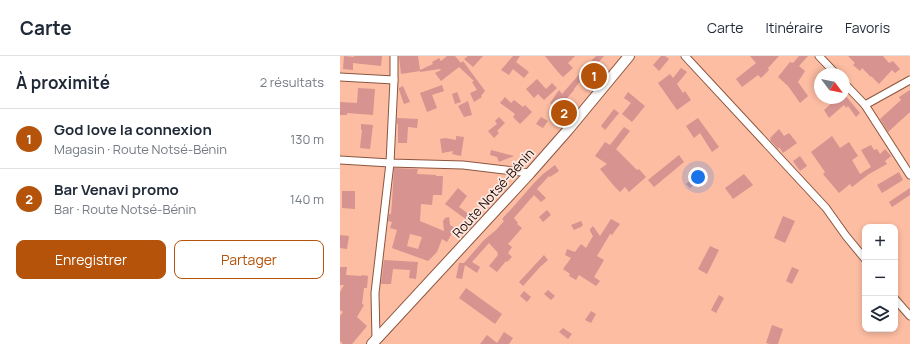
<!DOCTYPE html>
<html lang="fr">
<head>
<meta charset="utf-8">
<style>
	body { margin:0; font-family:Manrope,sans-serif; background:#f6f6f7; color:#1f2937 }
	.controls { position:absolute; right:12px; bottom:12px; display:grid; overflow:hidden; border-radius:8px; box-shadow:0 2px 6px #0003 }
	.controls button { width:36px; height:36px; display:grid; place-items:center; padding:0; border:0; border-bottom:1px solid #e0e1e3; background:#fff; color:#1f2937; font:20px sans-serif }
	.compass { position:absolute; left:474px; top:12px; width:36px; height:36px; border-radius:50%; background:#fff; box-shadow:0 2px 6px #0003; rotate:122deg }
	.you { position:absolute; left:358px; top:121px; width:14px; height:14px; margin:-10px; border:3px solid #fff; border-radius:50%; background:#1a73e8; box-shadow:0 0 0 6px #1a73e833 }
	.badge { display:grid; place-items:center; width:26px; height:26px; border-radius:50%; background:#b45309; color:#fff; font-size:13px; font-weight:700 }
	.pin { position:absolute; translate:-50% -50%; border:2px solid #fff; box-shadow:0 1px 4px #0006 }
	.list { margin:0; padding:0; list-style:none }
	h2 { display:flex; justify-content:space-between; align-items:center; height:52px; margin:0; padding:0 16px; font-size:17px }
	h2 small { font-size:13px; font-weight:400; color:#747a83 }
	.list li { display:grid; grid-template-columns:26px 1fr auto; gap:12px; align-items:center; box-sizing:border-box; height:60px; padding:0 16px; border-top:1px solid #e0e1e3 }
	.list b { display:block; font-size:15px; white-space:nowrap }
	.list p { margin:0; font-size:13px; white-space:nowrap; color:#747a83 }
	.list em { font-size:13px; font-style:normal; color:#747a83 }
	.actions { display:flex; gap:8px; padding:12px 16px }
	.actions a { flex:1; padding:9px 0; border:1px solid #b45309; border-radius:8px; text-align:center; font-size:14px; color:#b45309 }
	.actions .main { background:#b45309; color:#fff }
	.icon { flex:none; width:22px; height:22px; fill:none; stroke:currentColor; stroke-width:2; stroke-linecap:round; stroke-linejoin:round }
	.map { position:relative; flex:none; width:570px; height:288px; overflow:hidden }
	header { display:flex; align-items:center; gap:24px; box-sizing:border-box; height:56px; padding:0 20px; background:#fff; border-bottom:1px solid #e0e1e3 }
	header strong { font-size:19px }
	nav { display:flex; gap:22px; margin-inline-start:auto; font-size:14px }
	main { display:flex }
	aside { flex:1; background:#fff }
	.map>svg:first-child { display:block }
</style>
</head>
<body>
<header>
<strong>Carte</strong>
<nav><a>Carte</a><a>Itinéraire</a><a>Favoris</a></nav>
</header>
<main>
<aside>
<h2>À proximité<small>2 résultats</small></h2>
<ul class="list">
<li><span class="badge">1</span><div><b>God love la connexion</b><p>Magasin · Route Notsé-Bénin</p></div><em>130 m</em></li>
<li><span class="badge">2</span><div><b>Bar Venavi promo</b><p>Bar · Route Notsé-Bénin</p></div><em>140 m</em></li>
</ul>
<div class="actions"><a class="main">Enregistrer</a><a>Partager</a></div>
</aside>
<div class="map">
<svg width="570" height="288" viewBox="0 0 570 288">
	<rect width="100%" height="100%" fill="#fcbda3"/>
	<g fill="#d6938f" fill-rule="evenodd">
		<polygon points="4,0 14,1 14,0 42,0 41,10 13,7 13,14 3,13"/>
		<polygon points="59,0 78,0 80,14 93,8 92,6 99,2 101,5 107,0 115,0 121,7 123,5 145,35 141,40 142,41 134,46 130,37 137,34 132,26 134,25 119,11 101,25 95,17 101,14 100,13 80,16 80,15 61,18"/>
		<polygon points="128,0 143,0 133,11 124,3"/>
		<polygon points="173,0 180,0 176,6 189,16 184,22 173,13 169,19 161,14"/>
		<polygon points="205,0 235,0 228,7 233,12 223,21 218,16"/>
		<polygon points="256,0 264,0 255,10 244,24 242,23 234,33 234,34 217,54 210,47 219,34 222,38 250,6"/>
		<polygon points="321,0 325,0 329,3 319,15 313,9"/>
		<polygon points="410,0 439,0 428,12 429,14 421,22 418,19 402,31 396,23 416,7"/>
		<polygon points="459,0 468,0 459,10 465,15 458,26 468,40 460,47 448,30 438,21 450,6 453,7"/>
		<polygon points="508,0 543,0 549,7 553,5 560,13 555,17 552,14 539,28 531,20 531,21 522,12 520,15 513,9 515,7"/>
		<polygon points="341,12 347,16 337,28 343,37 345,35 351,44 337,54 318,27 330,18 333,22"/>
		<polygon points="197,23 206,33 212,27 217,32 204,44 198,38 194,42 186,33"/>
		<polygon points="102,29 104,35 92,39 97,52 87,56 80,37"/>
		<polygon points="63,30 70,46 64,48 59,34 59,32"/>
		<polygon points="18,32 35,33 33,59 7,57 7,59 0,59 0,46 17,47"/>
		<polygon points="570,34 570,56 548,76 540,63 561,44 559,41"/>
		<polygon points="117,36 121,46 115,48 112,38"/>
		<polygon points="288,36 305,50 292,66 282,58 291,47 284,42"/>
		<polygon points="505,39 520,57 516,61 508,50 506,52 504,49 489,62 484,54 494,45 496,47 501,42 504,42"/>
		<polygon points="165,41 171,47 174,44 183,51 185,49 192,56 180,68 173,61 175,58 160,47"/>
		<polygon points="128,45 132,59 124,61 118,50"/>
		<polygon points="274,53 279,57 265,74 261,70"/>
		<polygon points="159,61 165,67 157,75 159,77 154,82 148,75 157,68 155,65"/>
		<polygon points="201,61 208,65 203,72 196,68"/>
		<polygon points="57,62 78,63 77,72 68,71 67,87 58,87 58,68 57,68"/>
		<polygon points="358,62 379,91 372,96 360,77 354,82 346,70"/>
		<polygon points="21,68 33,69 30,93 20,92 22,74 21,74"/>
		<polygon points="284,71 290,75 276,93 297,114 299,113 306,121 289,136 285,131 280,136 274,130 260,113 267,108 255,100 265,86 270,89"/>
		<polygon points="439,73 444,80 449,77 457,87 443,97 439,91 438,93 430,84 431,83 430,82"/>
		<polygon points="116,80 124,81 121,100 112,98 113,95 102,97 100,83 105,82 116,84"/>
		<polygon points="492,80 500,92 509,86 518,100 512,104 520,118 531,111 521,94 531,89 534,94 537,93 540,98 545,93 551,100 545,105 547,108 529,118 512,131 510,128 499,137 483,118 485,116 471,96"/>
		<polygon points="151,94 174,100 159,106 157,101 150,99"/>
		<polygon points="339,99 344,106 314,131 308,124"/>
		<polygon points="460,100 467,110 460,115 453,105"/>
		<polygon points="215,109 219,115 210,121 209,120 197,133 206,142 201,146 194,139 174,162 178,167 177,168 182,172 168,188 172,191 168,197 172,201 167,206 166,205 157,216 149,210 158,199 157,198 158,197 149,187 132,206 140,211 137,217 125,209 122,223 116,222 119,207 124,207 144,184 156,174 164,165 162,163 174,150 194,127 203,118"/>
		<path d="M54,112L78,113L77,118L96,119V120H103L102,139H93L92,149L81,148L80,165L104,175L103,165L105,162L109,161L110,169L115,172L107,186L102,183L97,196L88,205L52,192L57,174L50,172L52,166L48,165L49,158H51L52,146ZM70,178L82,181L78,193L67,190Z"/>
		<polygon points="559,116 563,124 542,137 537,129"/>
		<polygon points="404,118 413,129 393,143 385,132"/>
		<polygon points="355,120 359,125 350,132 346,128"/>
		<polygon points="118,132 127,140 119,151 130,159 127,164 105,148"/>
		<polygon points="570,132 570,139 552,151 549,146"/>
		<polygon points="2,135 15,135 15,153 2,152"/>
		<polygon points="207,154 211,159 203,166 199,161"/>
		<polygon points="443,160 455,165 445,187 434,182"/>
		<polygon points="271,163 280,168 272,179 270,178 257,200 264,204 254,221 260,225 256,230 239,219 236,224 229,220 230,218 223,213 231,202 225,199 227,193 235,196 241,188 246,192 253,180 250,175 250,173 253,170 260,180"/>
		<polygon points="241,165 243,169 241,171 234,174 231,169"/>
		<polygon points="0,179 9,180 7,193 0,192"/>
		<polygon points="370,190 379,194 367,218 358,213"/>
		<polygon points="204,199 208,204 200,211 183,230 179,226"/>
		<polygon points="44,204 78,206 76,223 69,222 70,214 53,213 51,228 41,228"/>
		<polygon points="0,211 7,211 6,219 21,220 22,219 28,220 27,232 24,232 22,248 24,249 17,261 27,270 12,288 3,288 0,285 0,260 3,256 0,254 0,236 4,229 0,229"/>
		<polygon points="452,211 459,214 452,228 446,225"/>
		<polygon points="126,232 162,258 155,268 119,242"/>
		<polygon points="208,234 215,240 211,244 204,238"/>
		<polygon points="184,235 191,241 187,246 180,240"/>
		<polygon points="379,239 384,242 376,257 371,254"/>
		<polygon points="251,255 256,258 251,267 245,264"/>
		<polygon points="432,269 443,273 438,288 430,288 426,287"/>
		<polygon points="223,272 232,278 228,283 219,276"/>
		<polygon points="164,276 173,282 169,288 140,288 147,279 157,287"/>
	</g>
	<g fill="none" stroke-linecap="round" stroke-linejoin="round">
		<g stroke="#8c553e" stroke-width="9">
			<g id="street">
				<polyline points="345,0 486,152 506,180 525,203"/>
				<polyline points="479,0 496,18"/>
				<polyline points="0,21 54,24"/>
				<polyline points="504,27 525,49 570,119"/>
				<polyline points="525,49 570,24"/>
				<polyline points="0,104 50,107 123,109 190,117"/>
				<polyline points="555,243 570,260"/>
				<polyline points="36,283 35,237 50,107 54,24 54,0"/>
			</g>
		</g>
		<g stroke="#8c553e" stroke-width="12">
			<polyline id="secondary" points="32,288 190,117 227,75 289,0"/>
		</g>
		<use href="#street" stroke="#fff" stroke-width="7"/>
		<use href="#secondary" stroke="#fff" stroke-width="10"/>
	</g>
	<g text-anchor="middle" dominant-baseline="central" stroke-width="3.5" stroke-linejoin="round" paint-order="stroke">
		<g font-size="13" fill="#220d05" stroke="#feeae2">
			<text transform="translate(153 137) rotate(-48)">Route Notsé-Bénin</text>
		</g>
	</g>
</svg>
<div class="controls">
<button>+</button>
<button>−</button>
<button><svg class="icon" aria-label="layers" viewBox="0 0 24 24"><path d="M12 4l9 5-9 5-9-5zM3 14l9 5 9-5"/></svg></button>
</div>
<svg class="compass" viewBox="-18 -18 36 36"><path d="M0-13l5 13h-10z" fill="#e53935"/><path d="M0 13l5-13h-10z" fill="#747a83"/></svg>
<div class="you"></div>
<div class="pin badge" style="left:254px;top:20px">1</div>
<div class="pin badge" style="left:224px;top:57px">2</div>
</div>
</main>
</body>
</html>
